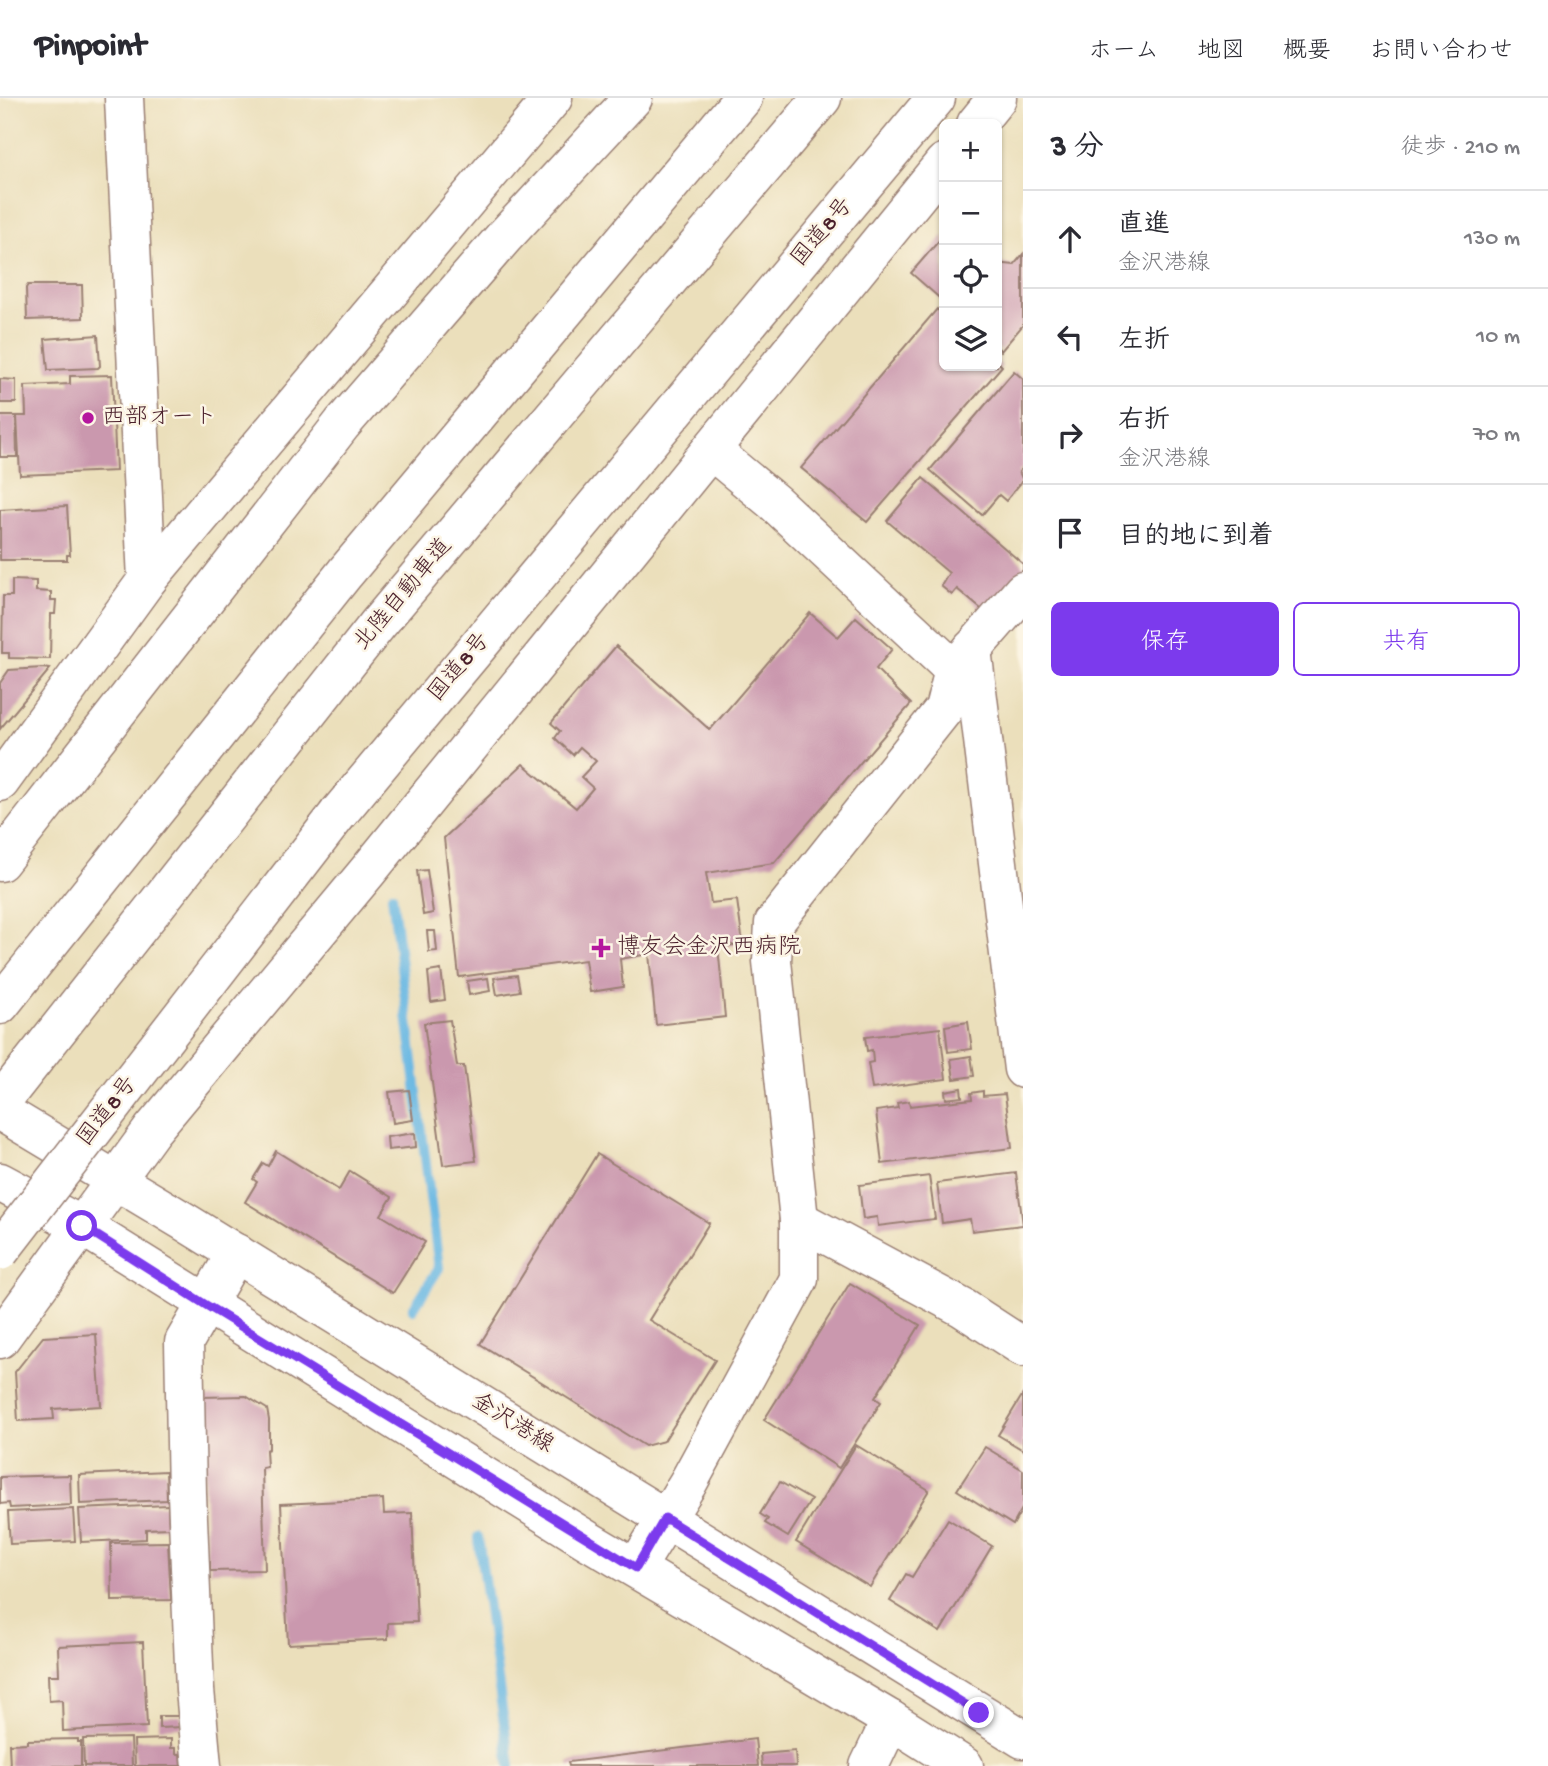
<!DOCTYPE html>
<html lang="ja">
<head>
<meta charset="utf-8">
<style>
	body { margin:0; font-family:"Gochi Hand","Klee One",sans-serif; background:#f7f7f7; color:#2b2b33 }
	.controls { position:absolute; right:21px; top:21px; display:grid; overflow:hidden; border-radius:10px; box-shadow:0 2px 5px #0004 }
	.controls button { width:63px; height:63px; display:grid; place-items:center; padding:0; border:0; border-bottom:2px solid #e1e1e2; background:#fff; color:#2b2b33; font:35px sans-serif }
	.stop { position:absolute; width:21px; height:21px; margin:-16px; border:5px solid #7c3aed; border-radius:50%; background:#fff }
	.stop.end { background:#7c3aed; border-color:#fff; box-shadow:0 2px 7px #0008 }
	.list { margin:0; padding:0; list-style:none }
	h2 { display:flex; justify-content:space-between; align-items:center; height:91px; margin:0; padding:0 28px; font-size:30px }
	h2 small { font-size:23px; font-weight:400; color:#7c7c81 }
	.list li { display:grid; grid-template-columns:46px 1fr auto; gap:21px; align-items:center; box-sizing:border-box; height:98px; padding:0 28px; border-top:2px solid #e1e1e2 }
	.list b { display:block; font-size:26px; white-space:nowrap }
	.list p { margin:0; font-size:23px; white-space:nowrap; color:#7c7c81 }
	.list em { font-size:23px; font-style:normal; color:#7c7c81 }
	.actions { display:flex; gap:14px; padding:21px 28px }
	.actions a { flex:1; padding:16px 0; border:2px solid #7c3aed; border-radius:10px; text-align:center; font-size:24px; color:#7c3aed }
	.actions .main { background:#7c3aed; color:#fff }
	.icon { flex:none; width:38px; height:38px; fill:none; stroke:currentColor; stroke-width:2; stroke-linecap:round; stroke-linejoin:round }
	.map { position:relative; flex:none; width:1023px; height:1668px; overflow:hidden }
	header { display:flex; align-items:center; gap:42px; box-sizing:border-box; height:98px; padding:0 35px; background:#fff; border-bottom:2px solid #e1e1e2 }
	header strong { font-size:33px }
	nav { display:flex; gap:38px; margin-inline-start:auto; font-size:24px }
	main { display:flex }
	aside { flex:1; background:#fff }
	.map>svg:first-child { display:block }
</style>
</head>
<body>
<header>
<strong>Pinpoint</strong>
<nav><a>ホーム</a><a>地図</a><a>概要</a><a>お問い合わせ</a></nav>
</header>
<main>
<div class="map">
<svg width="1023" height="1668" viewBox="0 0 1023 1668">
	<rect width="100%" height="100%" fill="#fcf5e5"/>
	<filter id="ink" filterUnits="userSpaceOnUse"><feTurbulence type="fractalNoise" baseFrequency=".0143" numOctaves="2"/><feDisplacementMap in="SourceGraphic" scale="14" xChannelSelector="R" yChannelSelector="G"/><feConvolveMatrix kernelMatrix="1 2 1 2 8 2 1 2 1" color-interpolation-filters="sRGB"/></filter>
	<filter id="wash" filterUnits="userSpaceOnUse"><feTurbulence type="fractalNoise" baseFrequency=".00686" numOctaves="4" result="noise"/><feDisplacementMap in="SourceGraphic" scale="28" xChannelSelector="R" yChannelSelector="G"/><feGaussianBlur stdDeviation="1.57" result="paint"/><feColorMatrix in="noise" values="0 0 0 0 0 0 0 0 0 0 0 0 0 0 0 0 0 1.4 0 .05"/><feComposite in="paint" operator="in"/></filter>
	<g filter="url(#wash)">
		<rect width="100%" height="100%" fill="#ebdfbb"/>
		<g fill="none" stroke-linecap="round" stroke-linejoin="round">
			<g stroke="#69b8e3" stroke-width="10">
				<polyline points="392,797 439,1170 413,1211"/>
				<polyline points="478,1439 510,1668"/>
			</g>
		</g>
		<g id="blocks">
			<g fill="#ca98ae">
				<polygon points="943,138 944,139 944,204 911,175"/>
				<polygon points="1023,156 1023,227 1001,253 997,249 997,165 1014,167"/>
				<polygon points="28,187 82,187 83,220 27,222 26,190"/>
				<polygon points="937,211 944,218 944,268 997,268 997,263 1002,268 867,424 801,370"/>
				<polygon points="98,237 100,268 98,270 48,272 45,241"/>
				<polygon points="1014,273 1023,281 1023,369 1019,374 1023,382 1006,403 999,397 982,417 930,372"/>
				<polygon points="112,277 116,373 20,377 17,318 26,318 25,288 70,286 70,278"/>
				<polygon points="0,281 16,282 16,305 0,305"/>
				<polygon points="0,318 16,318 17,359 0,359"/>
				<polygon points="923,380 1023,466 1023,472 987,516 957,491 952,497 941,488 949,475 887,423"/>
				<polygon points="67,408 70,457 67,457 67,462 0,462 0,412"/>
				<polygon points="12,482 36,483 36,493 51,494 51,502 56,502 55,516 51,516 50,561 9,560 9,555 2,555 3,498 12,498"/>
				<polygon points="810,515 838,539 856,519 892,551 876,571 911,606 774,765 706,775 711,805 737,802 743,846 718,849 725,919 656,927 649,856 620,861 623,889 590,894 585,862 459,879 444,740 523,666 576,710 593,690 581,679 596,663 580,649 573,657 555,640 560,633 551,625 616,548 710,632"/>
				<polygon points="43,570 50,571 0,631 0,585 9,572"/>
				<polygon points="427,772 433,815 423,817 417,773"/>
				<polygon points="427,833 435,833 437,853 429,854"/>
				<polygon points="441,872 445,902 431,904 428,874"/>
				<polygon points="517,877 520,893 497,897 494,880"/>
				<polygon points="488,880 490,893 469,897 467,883"/>
				<polygon points="450,922 457,968 464,968 476,1063 443,1067 424,925"/>
				<polygon points="968,924 972,951 948,954 945,928"/>
				<polygon points="940,930 946,981 872,991 868,965 873,964 872,952 867,953 865,939"/>
				<polygon points="971,958 974,978 954,981 951,961"/>
				<polygon points="961,990 962,999 946,1001 945,993"/>
				<polygon points="409,992 413,1022 393,1025 389,994"/>
				<polygon points="983,993 983,998 1005,996 1012,1050 882,1066 876,1013 898,1010 897,1005 909,1003 910,1008 972,1001 971,995"/>
				<polygon points="415,1035 416,1049 388,1052 387,1039"/>
				<polygon points="276,1053 339,1092 350,1073 392,1099 381,1117 425,1144 393,1195 245,1104 257,1084 253,1081 263,1065 268,1068"/>
				<polygon points="597,1056 709,1125 649,1222 715,1262 664,1343 645,1348 480,1246"/>
				<polygon points="1016,1075 1023,1127 972,1133 970,1121 942,1125 937,1085"/>
				<polygon points="929,1078 935,1121 878,1128 877,1119 863,1121 859,1087"/>
				<polygon points="850,1185 920,1227 875,1300 881,1304 839,1370 764,1322"/>
				<polygon points="96,1236 101,1308 53,1311 54,1321 18,1323 15,1274 43,1239"/>
				<polygon points="1023,1296 1023,1352 998,1337"/>
				<polygon points="246,1298 267,1311 269,1322 269,1351 266,1352 267,1369 262,1370 265,1472 210,1473 210,1464 207,1464 201,1299"/>
				<polygon points="856,1347 929,1392 870,1489 796,1444"/>
				<polygon points="985,1349 1023,1372 1023,1409 1013,1427 957,1392"/>
				<polygon points="166,1373 167,1402 80,1406 79,1377"/>
				<polygon points="70,1377 71,1407 10,1410 9,1405 0,1406 0,1379"/>
				<polygon points="780,1384 811,1402 788,1439 765,1425 768,1421 760,1416"/>
				<polygon points="383,1401 384,1416 412,1415 417,1524 388,1525 388,1541 288,1546 281,1406"/>
				<polygon points="168,1407 169,1430 146,1431 146,1441 81,1444 79,1411"/>
				<polygon points="73,1411 75,1443 10,1446 8,1414"/>
				<polygon points="948,1421 992,1448 940,1534 890,1503 906,1476 912,1479"/>
				<polygon points="168,1444 171,1502 112,1503 111,1445"/>
				<polygon points="143,1544 147,1629 63,1633 62,1602 49,1603 48,1577 59,1577 58,1548"/>
				<polygon points="159,1618 181,1618 182,1629 159,1630"/>
				<polygon points="131,1640 132,1668 84,1668 83,1641"/>
				<polygon points="78,1641 78,1644 81,1644 81,1668 10,1668 9,1646 27,1645 27,1642"/>
				<polygon points="171,1641 171,1650 176,1650 176,1656 180,1656 181,1668 135,1668 134,1642"/>
				<polygon points="755,1641 758,1668 569,1668 568,1664"/>
				<polygon points="795,1653 796,1668 762,1668 761,1656"/>
			</g>
		</g>
	</g>
	<g filter="url(#ink)">
		<use href="#blocks" fill-opacity="0" stroke="#9a7f73" stroke-width="2"/>
		<g fill="none" stroke-linecap="round" stroke-linejoin="round">
			<g stroke="#9a7f73" stroke-width="41">
				<g id="minor">
					<polyline points="124,0 147,482"/>
					<polyline points="711,352 775,405 954,572"/>
					<polyline points="972,551 1023,971"/>
					<polyline points="799,1122 963,1210 1023,1249"/>
					<polyline points="636,1470 688,1385 799,1181 799,1122 772,863 774,825 944,611 954,572 1023,493"/>
					<polyline points="202,1668 195,1592 187,1396 184,1244 236,1155"/>
					<polyline points="869,1668 891,1622"/>
				</g>
			</g>
			<g stroke="#9a7f73" stroke-width="41">
				<g id="primary">
					<polyline points="0,1013 185,1124 1023,1641"/>
					<polyline points="0,1084 82,1128 587,1442 891,1622 964,1668"/>
				</g>
			</g>
			<g stroke="#9a7f73" stroke-width="41">
				<g id="trunk">
					<polyline points="976,26 997,0"/>
					<polyline points="0,684 147,482 553,0"/>
					<polyline points="338,716 936,0"/>
					<polyline points="0,764 342,326 504,139 633,0"/>
					<polyline points="0,1241 152,1032 368,773 944,65"/>
				</g>
			</g>
			<g stroke="#9a7f73" stroke-width="41">
				<g id="motorway">
					<polyline points="0,907 345,475 743,0"/>
					<polyline points="0,1005 378,526 822,0"/>
				</g>
			</g>
			<use href="#minor" stroke="#fff" stroke-width="38"/>
			<use href="#primary" stroke="#fff" stroke-width="38"/>
			<use href="#trunk" stroke="#fff" stroke-width="38"/>
			<use href="#motorway" stroke="#fff" stroke-width="38"/>
			<g stroke="#9a7f73" stroke-width="41" stroke-linecap="butt">
				<polyline id="trunk-bridge" points="0,1153 338,716"/>
			</g>
			<use href="#trunk-bridge" stroke="#fff" stroke-width="38"/>
		</g>
	</g>
	<g fill="none" stroke-linecap="round" stroke-linejoin="round" filter="url(#ink)">
		<polyline stroke="#7c3aed" stroke-width="9" points="82,1128 206,1207 636,1470 665,1420 979,1615"/>
	</g>
	<g fill="#b5179e" stroke="#fcf5e5" stroke-width="2.5">
		<circle cx="88" cy="320" r="7"/>
		<path d="M597.5 839.5h7v7h7v7h-7v7h-7v-7h-7v-7h7z"/>
	</g>
	<g text-anchor="middle" dominant-baseline="central" stroke-width="5" stroke-linejoin="round" paint-order="stroke">
		<g font-size="23" fill="#4a1f2b" stroke="#fcf5e5">
			<text transform="translate(823 135) rotate(-50)">国道8号</text>
			<text transform="translate(404 497) rotate(-50)">北陸自動車道</text>
			<text transform="translate(460 570) rotate(-50)">国道8号</text>
			<text transform="translate(108 1014) rotate(-52)">国道8号</text>
			<text transform="translate(512 1326) rotate(32)">金沢港線</text>
		</g>
		<g font-size="23" fill="#4a1f2b" stroke="#fcf5e5" text-anchor="start">
			<text x="102" y="320">西部オート</text>
			<text x="617" y="850">博友会金沢西病院</text>
		</g>
	</g>
</svg>
<div class="controls">
<button>+</button>
<button>−</button>
<button><svg class="icon" aria-label="locate" viewBox="0 0 24 24"><circle cx="12" cy="12" r="6"/><path d="M12 2v4M12 18v4M2 12h4M18 12h4"/></svg></button>
<button><svg class="icon" aria-label="layers" viewBox="0 0 24 24"><path d="M12 4l9 5-9 5-9-5zM3 14l9 5 9-5"/></svg></button>
</div>
<div class="stop" style="left:82px;top:1128px"></div>
<div class="stop end" style="left:979px;top:1615px"></div>
</div>
<aside>
<h2>3 分<small>徒歩 · 210 m</small></h2>
<ul class="list">
<li><svg class="icon" aria-label="ahead" viewBox="0 0 24 24"><path d="M12 20V5M6 11l6-6 6 6"/></svg><div><b>直進</b><p>金沢港線</p></div><em>130 m</em></li>
<li><svg class="icon" aria-label="left" viewBox="0 0 24 24"><path d="M17 20v-9H6M10 6l-5 5 5 5"/></svg><div><b>左折</b></div><em>10 m</em></li>
<li><svg class="icon" aria-label="right" viewBox="0 0 24 24"><path d="M7 20v-9h11M14 6l5 5-5 5"/></svg><div><b>右折</b><p>金沢港線</p></div><em>70 m</em></li>
<li><svg class="icon" aria-label="arrive" viewBox="0 0 24 24"><path d="M6 21V4h12l-3 4 3 4H6"/></svg><div><b>目的地に到着</b></div></li>
</ul>
<div class="actions"><a class="main">保存</a><a>共有</a></div>
</aside>
</main>
</body>
</html>
